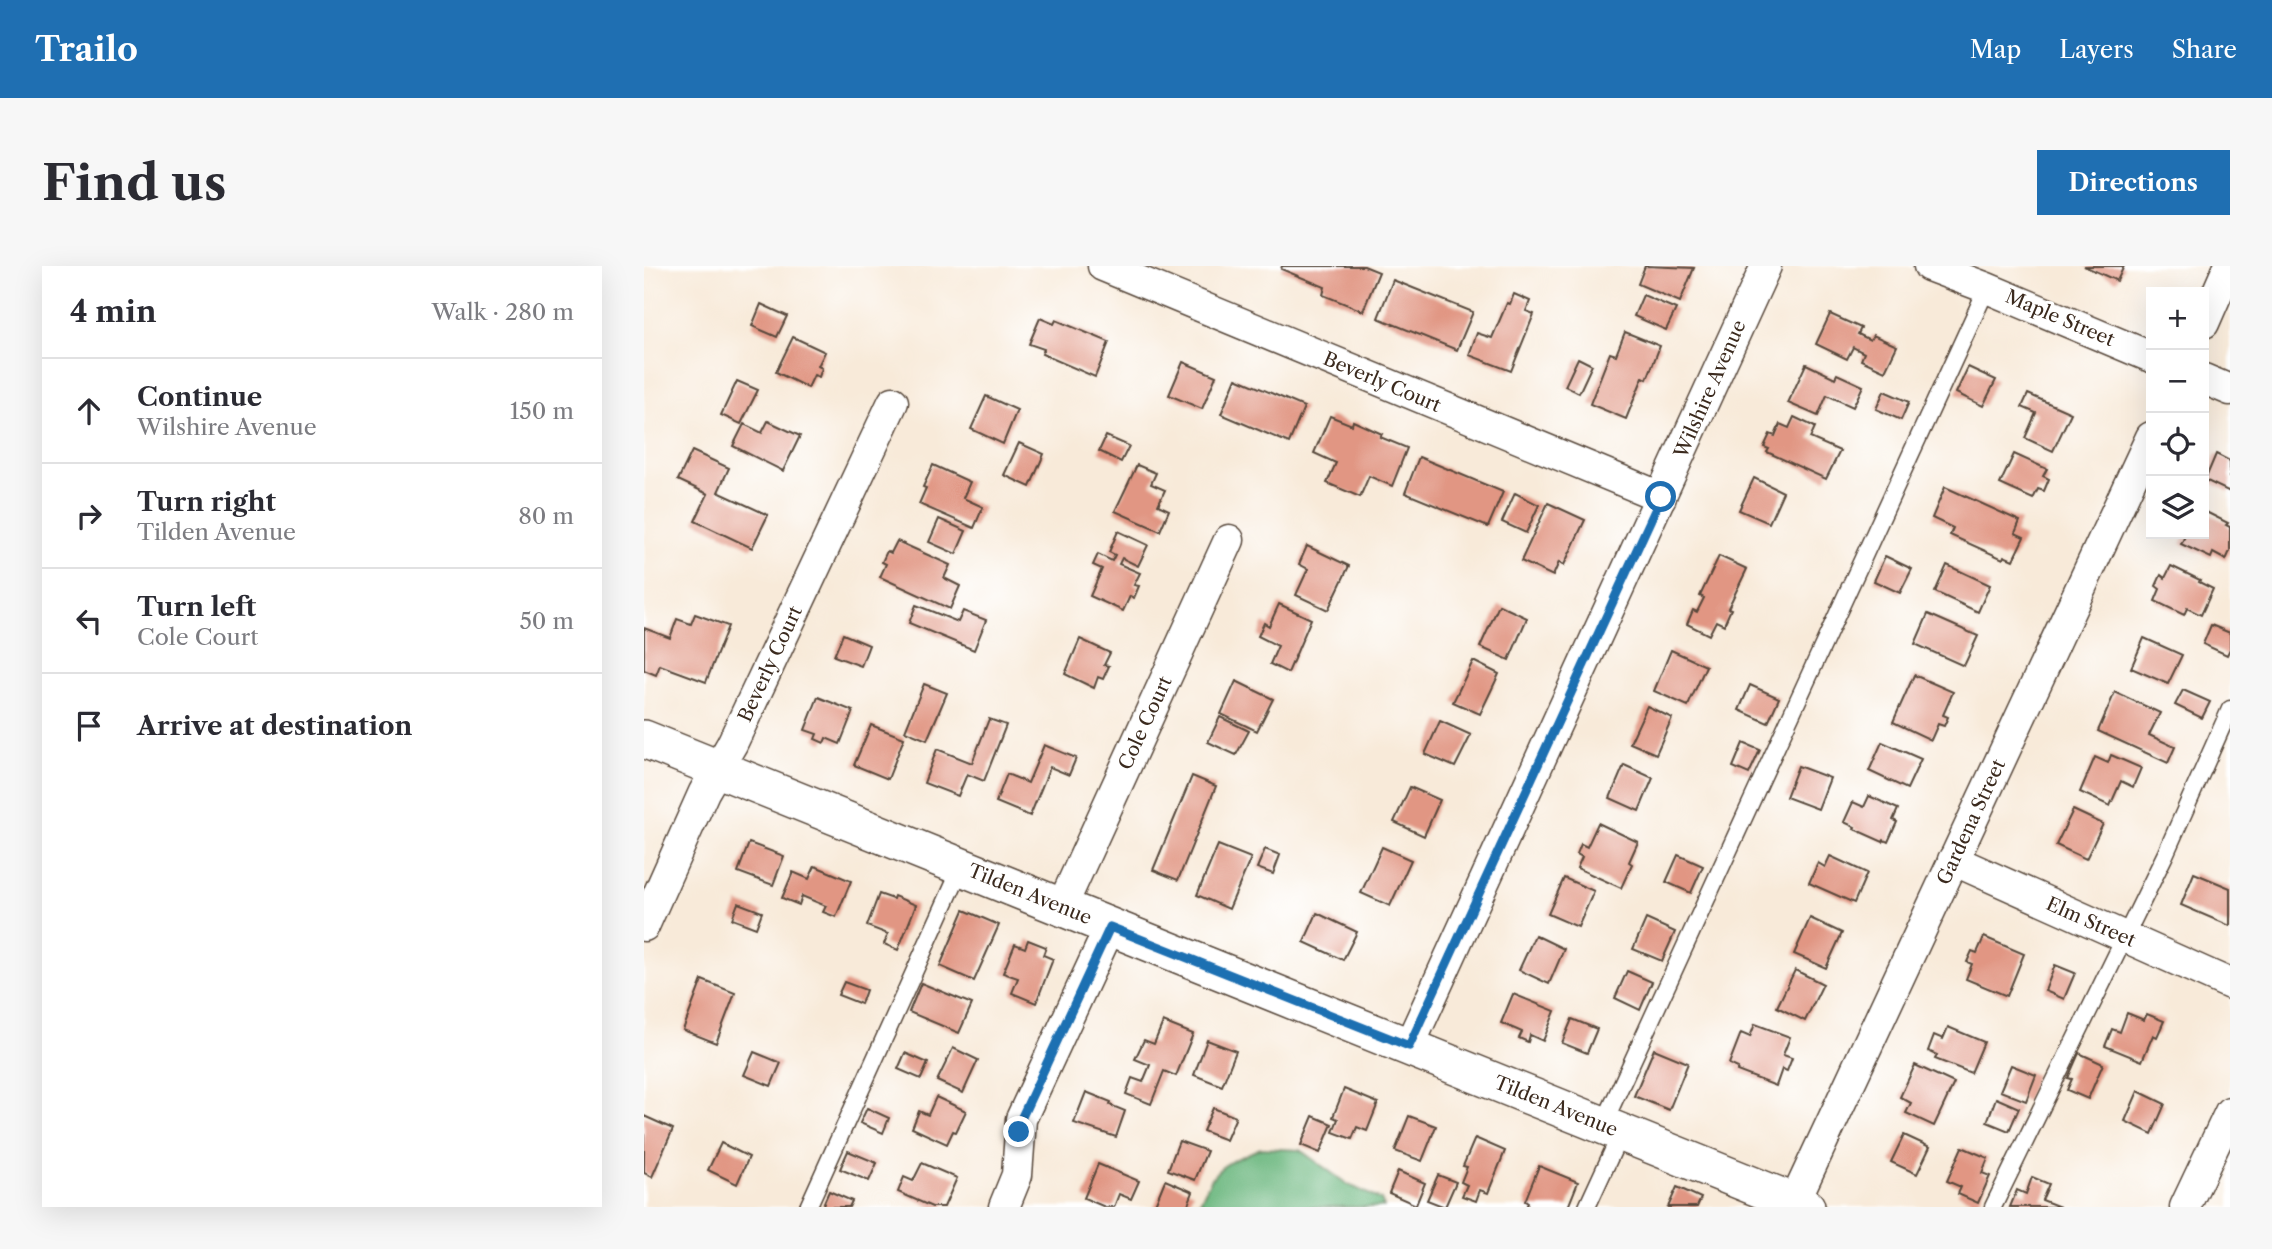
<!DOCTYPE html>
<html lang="en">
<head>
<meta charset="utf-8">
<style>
	body { margin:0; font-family:"Libre Caslon Text",serif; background:#f7f7f7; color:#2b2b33 }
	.controls { position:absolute; right:21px; top:21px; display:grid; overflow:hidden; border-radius:0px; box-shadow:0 7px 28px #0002 }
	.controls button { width:63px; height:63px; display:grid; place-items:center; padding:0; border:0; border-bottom:2px solid #e1e1e2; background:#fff; color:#2b2b33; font:35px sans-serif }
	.stop { position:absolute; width:21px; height:21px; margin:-16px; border:5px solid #1f6fb2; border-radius:50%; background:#fff }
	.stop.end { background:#1f6fb2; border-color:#fff; box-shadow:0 2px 7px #0008 }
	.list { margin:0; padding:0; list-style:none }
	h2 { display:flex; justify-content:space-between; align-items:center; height:91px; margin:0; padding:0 28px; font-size:30px }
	h2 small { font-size:23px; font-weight:400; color:#7c7c81 }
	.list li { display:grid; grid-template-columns:46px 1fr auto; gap:21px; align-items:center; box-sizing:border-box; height:105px; padding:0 28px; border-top:2px solid #e1e1e2 }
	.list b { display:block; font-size:26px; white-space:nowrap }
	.list p { margin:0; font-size:23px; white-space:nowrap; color:#7c7c81 }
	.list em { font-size:23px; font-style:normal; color:#7c7c81 }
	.icon { flex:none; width:38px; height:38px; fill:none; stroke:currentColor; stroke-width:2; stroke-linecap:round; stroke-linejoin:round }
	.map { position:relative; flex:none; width:1586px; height:941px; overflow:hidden; border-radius:0px }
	header { display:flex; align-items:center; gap:42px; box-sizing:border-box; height:98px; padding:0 35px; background:#1f6fb2; color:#fff }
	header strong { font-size:33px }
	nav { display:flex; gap:38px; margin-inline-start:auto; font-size:24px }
	.intro { display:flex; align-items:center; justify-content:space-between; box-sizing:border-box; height:168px; padding:0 42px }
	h1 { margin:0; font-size:49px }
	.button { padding:18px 32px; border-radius:0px; background:#1f6fb2; color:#fff; font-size:24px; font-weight:700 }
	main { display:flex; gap:42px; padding:0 42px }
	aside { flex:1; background:#fff; border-radius:0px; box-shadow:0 7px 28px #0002 }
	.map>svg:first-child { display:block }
</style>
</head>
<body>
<header>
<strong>Trailo</strong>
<nav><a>Map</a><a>Layers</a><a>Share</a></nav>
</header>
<div class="intro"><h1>Find us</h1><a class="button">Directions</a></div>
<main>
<aside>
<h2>4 min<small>Walk · 280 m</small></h2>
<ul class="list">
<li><svg class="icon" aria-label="ahead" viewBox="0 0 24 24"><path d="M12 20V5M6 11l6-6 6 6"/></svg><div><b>Continue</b><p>Wilshire Avenue</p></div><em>150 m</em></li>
<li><svg class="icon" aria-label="right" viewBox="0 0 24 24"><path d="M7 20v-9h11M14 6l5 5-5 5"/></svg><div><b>Turn right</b><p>Tilden Avenue</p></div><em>80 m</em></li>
<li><svg class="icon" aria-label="left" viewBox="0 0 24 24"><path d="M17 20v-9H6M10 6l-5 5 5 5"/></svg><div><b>Turn left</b><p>Cole Court</p></div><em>50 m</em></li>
<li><svg class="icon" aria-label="arrive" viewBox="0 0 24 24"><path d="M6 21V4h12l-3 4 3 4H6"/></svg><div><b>Arrive at destination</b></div></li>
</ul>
</aside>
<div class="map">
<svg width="1586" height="941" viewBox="0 0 1586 941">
	<rect width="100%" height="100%" fill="#fff"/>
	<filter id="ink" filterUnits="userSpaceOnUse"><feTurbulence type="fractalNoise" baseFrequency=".0143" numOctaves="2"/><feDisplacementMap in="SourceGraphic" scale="14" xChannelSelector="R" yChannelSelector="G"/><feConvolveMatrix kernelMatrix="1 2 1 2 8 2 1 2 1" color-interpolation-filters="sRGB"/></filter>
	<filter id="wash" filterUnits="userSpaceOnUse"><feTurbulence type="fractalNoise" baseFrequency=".00686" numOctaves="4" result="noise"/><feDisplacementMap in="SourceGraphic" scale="28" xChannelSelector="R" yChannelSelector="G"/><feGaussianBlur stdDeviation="1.57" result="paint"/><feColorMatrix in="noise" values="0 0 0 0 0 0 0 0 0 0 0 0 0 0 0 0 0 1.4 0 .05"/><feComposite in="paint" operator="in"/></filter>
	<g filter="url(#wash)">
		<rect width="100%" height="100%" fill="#f8ead9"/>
		<path fill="#6db880" stroke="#54714f" stroke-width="2" d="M617,882L656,884L703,918L737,934L740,941H554C571,898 577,900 617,882Z"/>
		<g id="blocks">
			<g fill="#e19683">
				<polygon points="638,0 720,0 735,6 719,45 679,29 681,21 637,3"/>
				<polygon points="1001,0 1050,2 1036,36 994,18"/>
				<polygon points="1440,0 1480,0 1473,15"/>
				<polygon points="749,14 829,46 813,84 734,52"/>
				<polygon points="870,28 886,35 882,45 890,48 867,105 825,89 833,67 848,72 863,37 866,38"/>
				<polygon points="999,29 1032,43 1022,64 990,50"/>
				<polygon points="117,38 143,50 133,71 108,60"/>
				<polygon points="1186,48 1217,62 1214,68 1226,74 1229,69 1253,80 1241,105 1217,94 1220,87 1209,81 1203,93 1172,78"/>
				<polygon points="396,52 410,58 412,54 465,76 451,111 398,88 400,83 385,78"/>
				<polygon points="981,66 1016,80 1003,113 999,111 982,153 946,138 966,87 972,89"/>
				<polygon points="149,71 181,86 174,100 178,102 175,111 170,109 164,122 132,106"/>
				<polygon points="934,92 948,99 935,127 921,120"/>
				<polygon points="539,96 572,110 558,143 525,129"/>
				<polygon points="1162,98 1191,112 1193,108 1219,120 1209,141 1183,129 1174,150 1144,137"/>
				<polygon points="1324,101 1352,114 1339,140 1312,127"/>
				<polygon points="592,112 660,141 645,177 577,148"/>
				<polygon points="93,115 114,124 97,158 77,149"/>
				<polygon points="1240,125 1265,136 1257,154 1232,143"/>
				<polygon points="1384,128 1427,147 1409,185 1381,172 1392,147 1378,141"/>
				<polygon points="342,130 373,144 359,178 327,163"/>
				<polygon points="686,150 708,159 709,155 738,168 736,171 763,182 748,220 725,210 716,231 683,217 692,197 670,187"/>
				<polygon points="1150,151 1171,161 1166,172 1196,185 1182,213 1123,186 1125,183 1120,181 1126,168 1131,170 1136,158 1145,162"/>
				<polygon points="124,155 156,170 139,205 89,180 100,158 118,167"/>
				<polygon points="462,170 485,180 477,196 455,185"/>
				<polygon points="375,177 400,188 386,221 360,209"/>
				<polygon points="48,185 85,202 74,226 124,249 108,282 51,255 64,228 34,214"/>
				<polygon points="1370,188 1403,203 1399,210 1405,213 1400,225 1394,223 1389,233 1356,218"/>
				<polygon points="1572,188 1586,195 1586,226 1561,214"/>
				<polygon points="775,191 859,226 844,261 761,227"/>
				<polygon points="289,199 326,216 319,232 339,241 330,262 275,238 282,222 279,221"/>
				<polygon points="493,199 512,207 507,218 521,224 514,239 525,244 516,265 471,245"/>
				<polygon points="1110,212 1139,226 1125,257 1095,244"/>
				<polygon points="1301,221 1376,255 1371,267 1380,271 1369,294 1360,290 1359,293 1306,269 1309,262 1288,252"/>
				<polygon points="871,227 895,239 882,267 858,256"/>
				<polygon points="904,237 941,254 920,299 915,296 909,310 877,295"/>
				<polygon points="1560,245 1584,257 1582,259 1586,261 1586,285 1582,294 1569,287 1567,292 1537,278 1542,268 1560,268"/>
				<polygon points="295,253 322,265 312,288 285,276"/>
				<polygon points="474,265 504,279 494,300 478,292 475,298 496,307 490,319 495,320 490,332 486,330 479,345 446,330 458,303 449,299 454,288 468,295 471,289 465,286"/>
				<polygon points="253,275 306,299 300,312 316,320 306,343 236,311 242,298 238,296 243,285 247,287"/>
				<polygon points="663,280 705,300 684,344 652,329 664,303 655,298"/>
				<polygon points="1075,290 1103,303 1084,342 1087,343 1080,359 1072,355 1065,369 1043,358 1049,344 1053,346 1060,332 1056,330"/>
				<polygon points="1241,290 1268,303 1256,327 1230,315"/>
				<polygon points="1303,299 1346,319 1334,346 1291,326"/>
				<polygon points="1527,300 1556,314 1555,316 1569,323 1557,349 1543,342 1540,349 1511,335 1516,323 1512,320 1517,309 1521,312"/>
				<polygon points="635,338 667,353 644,407 626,398 634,380 614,370 620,357 625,360"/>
				<polygon points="272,339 314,356 319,345 342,354 330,384 265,357"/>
				<polygon points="855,339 883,352 865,394 836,381"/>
				<polygon points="51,348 84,360 62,416 16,399 12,409 0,404 0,362 26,372 33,353 47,358"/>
				<polygon points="1284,348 1334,370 1320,400 1271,378"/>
				<polygon points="1567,359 1586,367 1586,383 1583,389 1559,378"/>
				<polygon points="199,368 225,379 217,400 190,390"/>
				<polygon points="1500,372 1538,389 1524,418 1487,402"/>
				<polygon points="436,373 466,387 460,399 465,400 459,413 454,411 450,422 421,408"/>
				<polygon points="1027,384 1062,400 1044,440 1010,425"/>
				<polygon points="829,395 855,408 836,448 809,436"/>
				<polygon points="1270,409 1309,426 1299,449 1304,451 1300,460 1294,458 1287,474 1249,456"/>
				<polygon points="592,415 629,433 613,465 577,448"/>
				<polygon points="280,418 303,427 283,474 261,465"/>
				<polygon points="1106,419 1135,432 1124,457 1095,444"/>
				<polygon points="1539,424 1566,436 1558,452 1531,439"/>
				<polygon points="1471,426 1516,447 1505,469 1531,481 1524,497 1454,465"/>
				<polygon points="174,431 209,445 196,478 182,472 180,477 171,473 173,468 161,464"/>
				<polygon points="1003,440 1028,452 1012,488 986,477"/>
				<polygon points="576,451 605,465 592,489 564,476"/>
				<polygon points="345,453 362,459 340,515 323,508 314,530 280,517 293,483 328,497"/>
				<polygon points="796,455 827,469 811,501 781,488"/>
				<polygon points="227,459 260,472 244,513 210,499"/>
				<polygon points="1238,476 1277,493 1263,523 1225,505"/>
				<polygon points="1099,477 1116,484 1105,508 1089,501"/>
				<polygon points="400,479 432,492 425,509 406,501 386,550 352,536 363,508 384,517"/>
				<polygon points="1467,489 1497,502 1489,521 1477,515 1466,540 1436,526 1451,491 1464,497"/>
				<polygon points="980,499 1009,512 995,545 966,532"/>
				<polygon points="1154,500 1186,512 1174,543 1142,531"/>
				<polygon points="548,510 572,520 534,614 509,604"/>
				<polygon points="766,521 796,534 780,570 750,556"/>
				<polygon points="1225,530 1254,543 1249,554 1253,556 1244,576 1240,574 1239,576 1210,563 1211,561 1200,556 1209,536 1220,541"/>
				<polygon points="1429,544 1459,558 1442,593 1412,579"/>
				<polygon points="954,557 994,576 985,596 988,598 977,622 933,602 938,591 933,588 937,578 943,581"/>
				<polygon points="105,577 140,590 129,619 94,606"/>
				<polygon points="574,579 607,592 585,643 553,629"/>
				<polygon points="738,581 767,594 746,640 717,627"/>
				<polygon points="621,583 636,589 629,608 613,602"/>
				<polygon points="1034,589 1059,600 1047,627 1022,616"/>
				<polygon points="1186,590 1223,607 1210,637 1165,617 1174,597 1181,601"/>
				<polygon points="171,600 207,615 192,651 179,646 182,640 158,630 155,639 138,632 149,606 165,613"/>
				<polygon points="1550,607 1586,622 1586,660 1537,639"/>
				<polygon points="920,612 950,625 934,661 904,648"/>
				<polygon points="235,628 249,633 250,630 272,639 254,684 240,678 244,668 223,660"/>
				<polygon points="94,637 118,646 112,662 88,653"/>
				<polygon points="320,644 355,659 330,715 296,700"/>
				<polygon points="673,647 713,666 699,694 660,676"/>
				<polygon points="1166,652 1198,667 1182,702 1150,688"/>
				<polygon points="1002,653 1031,666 1018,695 989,683"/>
				<polygon points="891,669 920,683 905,718 875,704"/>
				<polygon points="1340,671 1380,688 1363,730 1322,713 1328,698 1323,696 1328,685 1333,687"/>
				<polygon points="384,674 402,681 399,689 409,693 392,737 368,727 374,712 359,707 371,678 381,682"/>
				<polygon points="1411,699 1431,707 1420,733 1401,725"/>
				<polygon points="1151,704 1179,718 1161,755 1133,741"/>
				<polygon points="983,705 1008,716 996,744 971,732"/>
				<polygon points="58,714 91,727 72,777 39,764"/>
				<polygon points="200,716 222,724 217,738 194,729"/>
				<polygon points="277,717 328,738 315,767 265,746"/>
				<polygon points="869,728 911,745 899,775 886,769 884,776 875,772 878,766 857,757"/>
				<polygon points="1483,747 1500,754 1503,748 1520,755 1513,771 1509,769 1498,795 1461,780 1468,763 1476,766"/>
				<polygon points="928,753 953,763 943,787 918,777"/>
				<polygon points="519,756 549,768 532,810 520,805 507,838 482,828 488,812 499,816 506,799 491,793 500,774 510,778"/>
				<polygon points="1111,758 1146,771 1139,789 1148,792 1143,805 1138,803 1132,820 1093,805 1094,802 1085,798 1097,767 1106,771"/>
				<polygon points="1304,761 1340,776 1327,807 1291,793 1293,789 1284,785 1290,769 1299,773"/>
				<polygon points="563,774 592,785 578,820 550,809"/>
				<polygon points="309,782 334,794 319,827 293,815"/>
				<polygon points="1010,783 1044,797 1025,844 990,830"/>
				<polygon points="110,786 137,797 127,820 100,809"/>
				<polygon points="261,787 284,797 277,813 254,803"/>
				<polygon points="1435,787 1459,798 1444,833 1423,824 1428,813 1424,812"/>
				<polygon points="1271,799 1310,817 1290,860 1262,847 1267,837 1256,831"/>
				<polygon points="1367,799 1392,809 1382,835 1356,825"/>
				<polygon points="700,823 734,837 723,865 713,861 708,873 689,866 694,853 689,851"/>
				<polygon points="1494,825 1521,838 1508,868 1481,855"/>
				<polygon points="442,826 467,836 466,839 481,845 472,871 430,857"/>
				<polygon points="292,831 322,845 312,866 309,865 303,878 268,862 275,845 284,849"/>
				<polygon points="1352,832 1375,842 1365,865 1343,856"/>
				<polygon points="223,842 245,852 239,867 216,857"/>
				<polygon points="569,842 592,851 582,874 559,865"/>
				<polygon points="0,850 29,863 8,911 0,907"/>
				<polygon points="669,850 688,858 676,887 657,879"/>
				<polygon points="765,850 792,860 778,895 751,885"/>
				<polygon points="1260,869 1286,881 1273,908 1247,896"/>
				<polygon points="831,872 861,885 844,927 836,924 832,935 818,930 823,919 817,916 823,901 819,900"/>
				<polygon points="535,875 563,885 551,914 524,904"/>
				<polygon points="77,877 105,891 93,918 64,904"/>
				<polygon points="1318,881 1344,892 1338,907 1346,910 1334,937 1314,928 1317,921 1303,915"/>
				<polygon points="204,885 233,897 225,915 196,903"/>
				<polygon points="278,897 313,912 300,941 288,941 254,926 260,911 269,915"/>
				<polygon points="454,898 495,915 487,933 475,928 470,941 461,941 440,932"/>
				<polygon points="895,900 934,916 924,941 882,941 884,937 881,935"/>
				<polygon points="754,905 781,917 772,939 745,927"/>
				<polygon points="794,909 812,916 801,941 783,934"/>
				<polygon points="1388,911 1405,918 1398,934 1416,941 1366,941 1373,924 1382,928"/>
				<polygon points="521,914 549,926 543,941 510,941"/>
				<polygon points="1033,921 1057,932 1053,941 1024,941"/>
				<polygon points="185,925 208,935 205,941 178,941"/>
			</g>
		</g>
	</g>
	<g filter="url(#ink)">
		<use href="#blocks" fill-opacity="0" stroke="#57473a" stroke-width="2"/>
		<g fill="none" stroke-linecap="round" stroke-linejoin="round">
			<g stroke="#57473a" stroke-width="19">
				<g id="service">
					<polyline points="959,859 1343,22"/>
					<polyline points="164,941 318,600"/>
					<polyline points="943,941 977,867"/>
					<polyline points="1349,941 1521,589 1586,443"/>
				</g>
			</g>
			<g stroke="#57473a" stroke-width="33">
				<g id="minor">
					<polyline points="459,0 1017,231"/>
					<polyline points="1285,0 1343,22 1507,91"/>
					<polyline points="1560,57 1585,0"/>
					<polyline points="1560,113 1586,124"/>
					<polyline points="1309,594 1586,718"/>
					<polyline points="418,640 585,274"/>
					<polyline points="0,660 60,526 88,478 249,136"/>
					<polyline points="765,780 1122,0"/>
					<polyline points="360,941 373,909 377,853 466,661"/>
					<polyline points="1148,941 1507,171"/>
					<polyline points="1541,941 1586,846"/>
				</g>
			</g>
			<g stroke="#57473a" stroke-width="40">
				<polyline id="tertiary" points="0,473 1162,941"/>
			</g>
			<use href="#service" stroke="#fff" stroke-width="16"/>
			<use href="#minor" stroke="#fff" stroke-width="30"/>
			<use href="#tertiary" stroke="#fff" stroke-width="37"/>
		</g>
	</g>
	<g fill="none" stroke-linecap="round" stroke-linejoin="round" filter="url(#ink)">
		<polyline stroke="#1f6fb2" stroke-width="9" points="375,866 377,853 466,661 765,780 1017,231"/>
	</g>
	<g text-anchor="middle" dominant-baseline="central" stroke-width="6" stroke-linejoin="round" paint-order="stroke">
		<g font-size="19" fill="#3b2a1e" stroke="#fff">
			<text transform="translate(1416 52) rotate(23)">Maple Street</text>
			<text transform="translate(738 116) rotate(23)">Beverly Court</text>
			<text transform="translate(1066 123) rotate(-66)">Wilshire Avenue</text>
			<text transform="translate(126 398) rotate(-65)">Beverly Court</text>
			<text transform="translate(501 457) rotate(-65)">Cole Court</text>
			<text transform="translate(1327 556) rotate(-65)">Gardena Street</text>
			<text transform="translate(386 628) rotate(22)">Tilden Avenue</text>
			<text transform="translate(1447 656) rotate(24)">Elm Street</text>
			<text transform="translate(912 840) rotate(22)">Tilden Avenue</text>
		</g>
	</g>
</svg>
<div class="controls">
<button>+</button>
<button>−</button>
<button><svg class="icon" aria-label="locate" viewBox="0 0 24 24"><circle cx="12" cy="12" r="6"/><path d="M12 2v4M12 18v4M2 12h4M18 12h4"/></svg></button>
<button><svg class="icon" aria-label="layers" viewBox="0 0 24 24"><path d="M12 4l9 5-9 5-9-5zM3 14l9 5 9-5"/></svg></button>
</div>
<div class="stop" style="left:1017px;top:231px"></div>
<div class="stop end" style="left:375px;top:866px"></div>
</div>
</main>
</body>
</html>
